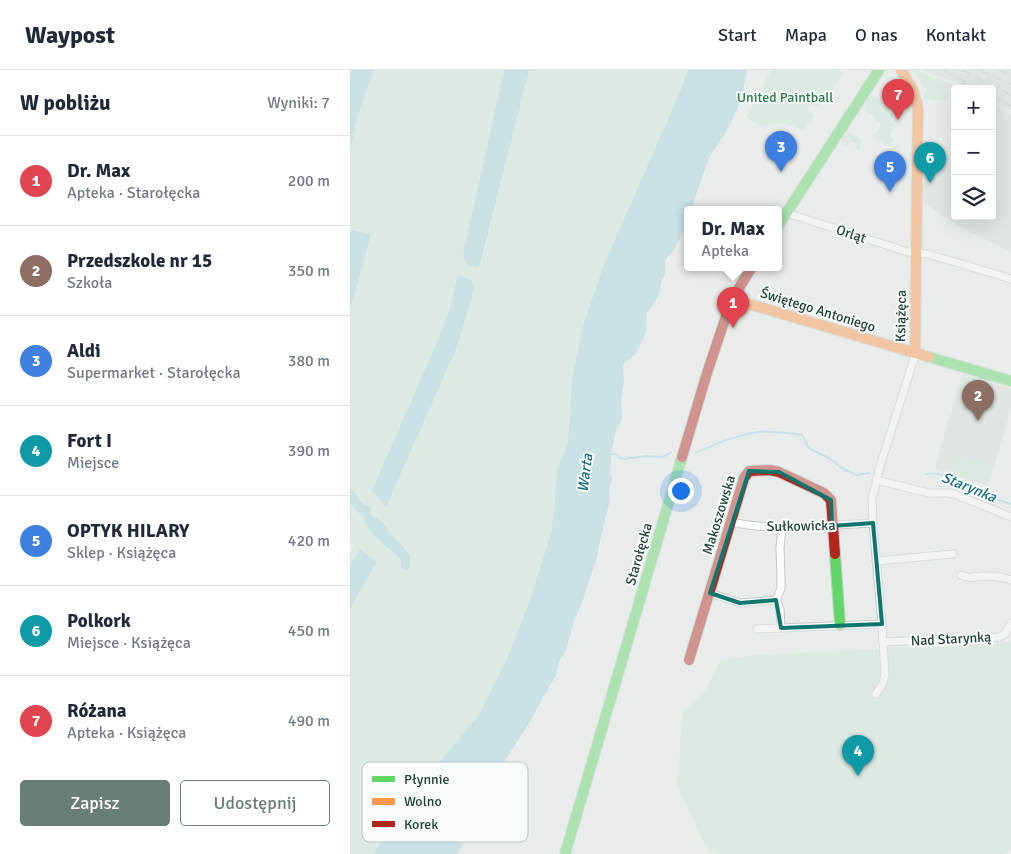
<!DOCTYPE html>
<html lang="pl">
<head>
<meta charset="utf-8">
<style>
	body { margin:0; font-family:Signika,sans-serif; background:#f2f2f3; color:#1f2937 }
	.controls { position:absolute; right:15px; top:15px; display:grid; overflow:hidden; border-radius:5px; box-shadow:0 5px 20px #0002 }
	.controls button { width:45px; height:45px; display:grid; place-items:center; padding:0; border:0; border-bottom:1px solid #e0e1e3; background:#fff; color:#1f2937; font:25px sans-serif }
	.you { position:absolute; left:330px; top:420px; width:18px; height:18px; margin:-12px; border:4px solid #fff; border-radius:50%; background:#1a73e8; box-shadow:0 0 0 8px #1a73e833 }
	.badge { display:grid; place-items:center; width:32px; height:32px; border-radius:50%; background:#697e78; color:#fff; font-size:16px; font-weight:700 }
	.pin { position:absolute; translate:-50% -41px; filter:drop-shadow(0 1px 2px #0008) }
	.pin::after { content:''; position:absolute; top:26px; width:18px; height:15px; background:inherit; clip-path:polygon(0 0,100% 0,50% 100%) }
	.popup { position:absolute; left:334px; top:136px; width:98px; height:65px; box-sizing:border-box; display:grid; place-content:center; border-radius:5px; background:#fff; filter:drop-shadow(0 1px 4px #0005); font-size:16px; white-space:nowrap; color:#747a83 }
	.popup b { font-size:19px; color:#1f2937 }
	.popup::after { content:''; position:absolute; left:50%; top:100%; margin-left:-10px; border:10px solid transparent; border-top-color:#fff }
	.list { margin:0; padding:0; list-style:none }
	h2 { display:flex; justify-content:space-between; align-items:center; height:65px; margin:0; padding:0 20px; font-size:21px }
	h2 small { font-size:16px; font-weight:400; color:#747a83 }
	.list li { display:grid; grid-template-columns:32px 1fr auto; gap:15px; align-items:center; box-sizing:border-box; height:90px; padding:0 20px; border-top:1px solid #e0e1e3 }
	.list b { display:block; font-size:19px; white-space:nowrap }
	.list p { margin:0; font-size:16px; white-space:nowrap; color:#747a83 }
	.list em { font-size:16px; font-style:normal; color:#747a83 }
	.actions { display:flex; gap:10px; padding:15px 20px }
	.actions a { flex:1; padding:11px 0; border:1px solid #697e78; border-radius:5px; text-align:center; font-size:18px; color:#697e78 }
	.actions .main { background:#697e78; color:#fff }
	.icon { flex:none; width:28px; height:28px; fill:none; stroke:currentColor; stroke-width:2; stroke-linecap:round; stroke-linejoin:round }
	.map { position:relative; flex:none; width:661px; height:784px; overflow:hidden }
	header { display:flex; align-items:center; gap:30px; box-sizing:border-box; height:70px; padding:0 25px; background:#fff; border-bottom:1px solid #e0e1e3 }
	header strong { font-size:24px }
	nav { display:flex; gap:28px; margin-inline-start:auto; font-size:18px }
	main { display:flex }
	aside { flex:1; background:#fff }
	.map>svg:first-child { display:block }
</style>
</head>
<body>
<header>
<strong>Waypost</strong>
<nav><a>Start</a><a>Mapa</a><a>O nas</a><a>Kontakt</a></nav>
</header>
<main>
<aside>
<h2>W pobliżu<small>Wyniki: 7</small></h2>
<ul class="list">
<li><span class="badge" style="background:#e0444e">1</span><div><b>Dr. Max</b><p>Apteka · Starołęcka</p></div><em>200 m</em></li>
<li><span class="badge" style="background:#8d6e63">2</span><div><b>Przedszkole nr 15</b><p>Szkoła</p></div><em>350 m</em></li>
<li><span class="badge" style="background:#3f7fe0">3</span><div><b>Aldi</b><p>Supermarket · Starołęcka</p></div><em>380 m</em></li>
<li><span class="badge" style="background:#0f9aa8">4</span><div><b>Fort I</b><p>Miejsce</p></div><em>390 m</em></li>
<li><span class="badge" style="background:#3f7fe0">5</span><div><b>OPTYK HILARY</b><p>Sklep · Książęca</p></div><em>420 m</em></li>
<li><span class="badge" style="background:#0f9aa8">6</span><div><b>Polkork</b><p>Miejsce · Książęca</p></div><em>450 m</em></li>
<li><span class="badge" style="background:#e0444e">7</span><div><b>Różana</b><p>Apteka · Książęca</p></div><em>490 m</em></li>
</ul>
<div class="actions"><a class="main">Zapisz</a><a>Udostępnij</a></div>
</aside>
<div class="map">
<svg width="661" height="784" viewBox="0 0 661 784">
	<rect width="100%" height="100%" fill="#e8edeb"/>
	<g fill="#d6dedb">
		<polygon points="571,0 661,0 661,40 642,30 642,19 621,19 609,13"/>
		<polygon points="642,33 661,45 661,182 610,157 568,129 573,114 588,89 600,82 605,73 605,146 642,146"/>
		<polygon points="612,304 637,312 638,313 644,314 661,319 661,339 638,416 616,408 613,408 585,398"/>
	</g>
	<g fill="#d1e6d8" fill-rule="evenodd">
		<path d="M24,0H154L113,184L125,197L131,196L179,0H338L330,22L255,192L233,255L222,309L218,373L208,397L202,459L183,522L158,586L128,646L72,713L23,784H0V539L27,492L10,479L0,495V483L5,475L0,471V242L21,165L0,160V82L6,52ZM108,205L121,210L107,277L36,437L22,420L89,268L100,237Z"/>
		<polygon points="421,0 485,0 494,3 479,26 473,28 468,36 460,34 457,40 465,44 453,62 449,58 432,53 412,56 396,48"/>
		<polygon points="562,0 616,19 605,19 605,28 599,28 596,30 592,29 588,30 574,29 574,24 576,22 576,19"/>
		<polygon points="522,25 537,34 537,36 540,38 538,42 544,46 540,52 544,54 542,58 543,59 539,66 544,69 541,73 548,77 546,80 537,74 536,76 531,73 532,72 526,68 525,69 522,67 524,63 526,64 531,54 524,50 526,47 515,41 516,38 514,35 517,29"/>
		<polygon points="498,61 511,69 510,81 505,80 506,73 501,71 500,73 498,73 497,77 494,76 492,72 494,66 497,67 496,70 499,71 500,68 494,66"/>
		<polygon points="615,305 637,312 638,313 634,328 624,339 617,337 619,328 615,327 613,322"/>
		<polygon points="607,386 644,396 638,414 602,402"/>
		<polygon points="661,572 661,779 653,784 371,784 357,779 327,715 333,642 356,620 371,590 405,585"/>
	</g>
	<g fill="#a9d4db">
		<polygon points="1,0 24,0 6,52 0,82 0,4"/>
		<polygon points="154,0 179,0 130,196 125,197 116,193 113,184"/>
		<polygon points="338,0 397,0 394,15 394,25 376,62 360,86 344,130 343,139 338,139 338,153 323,181 315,190 315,205 312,209 309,225 297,243 296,261 295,265 286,284 275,292 273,297 274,311 271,333 272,346 271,352 267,357 262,378 260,402 262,409 259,419 260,430 249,475 247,487 233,530 224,551 216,580 209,592 206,606 196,622 181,650 140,714 130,745 116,759 113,775 107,784 23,784 72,713 128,646 158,586 183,522 202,459 208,397 218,373 222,309 233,255 255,192 330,22"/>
		<polygon points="0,160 21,164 0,242"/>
		<polygon points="108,204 121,210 124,219 107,277 36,437 22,420 89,268 100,237"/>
		<path d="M0,418L8,426L9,430L15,435H18L20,437V443L33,453L45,468L48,470L60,486V497C57,500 55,500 51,498V491L48,487L21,463L12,446L0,434Z"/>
		<polygon points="10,479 27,492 0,539 0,495"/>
	</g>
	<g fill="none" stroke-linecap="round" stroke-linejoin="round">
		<g stroke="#a9d4db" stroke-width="2">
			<path d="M346,382C355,380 363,375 371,372C383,368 397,363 409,362C423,361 438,363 452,365L458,377L464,381L479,388L493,399L507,405L519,403"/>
			<polyline points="259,384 266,384 268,387 273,389 296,386 313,387 321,382"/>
			<path d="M576,404C594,401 608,413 624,420C636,426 648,430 661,434"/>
		</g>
		<g stroke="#c5cac8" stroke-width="9">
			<g id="street">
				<polyline points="437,143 558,182 578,184 661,209"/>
				<polyline points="526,410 579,423 599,423 604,424 661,447"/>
				<path d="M381,452C426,462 476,455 523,453"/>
				<polyline points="526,491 603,484"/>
				<path d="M611,505C618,509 624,507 632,506C642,506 652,506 661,510"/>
				<polyline points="360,523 390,533 426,530"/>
				<polyline points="426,530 431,519 431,508 430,478 432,457"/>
				<polyline points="426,530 430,539 431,558"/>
				<polyline points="407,559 532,554"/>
				<polyline points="533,572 649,567 655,564 661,553"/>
				<polyline points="526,624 533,613 535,604 532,554 523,453 522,429 530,396 564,289 565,283"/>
			</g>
		</g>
		<g stroke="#c3cbc8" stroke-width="12">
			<g id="fast">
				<polyline points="428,156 529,0"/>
				<polyline points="579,287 661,311"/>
				<polyline points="485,484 490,555"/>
				<polyline points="215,784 332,387"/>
			</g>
		</g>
		<g stroke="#c3cbc8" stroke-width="12">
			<g id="slow">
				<polyline points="551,0 563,20 568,38 565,283"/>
				<polyline points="382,229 579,287"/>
			</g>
		</g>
		<g stroke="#c3cbc8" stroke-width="12">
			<g id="jam">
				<polyline points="332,387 357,303 381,231 402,197"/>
				<polyline points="339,590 394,408 399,401 420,400 429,402 474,423 481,430 485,484"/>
			</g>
		</g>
		<use href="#street" stroke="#fcfcfc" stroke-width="7"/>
		<use href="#fast" stroke="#63d668" stroke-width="10"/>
		<use href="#slow" stroke="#ff974d" stroke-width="10"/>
		<use href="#jam" stroke="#b3261e" stroke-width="10"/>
		<g stroke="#c9cdcc" stroke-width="2" stroke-dasharray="10 5" stroke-linecap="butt">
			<polyline points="593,0 629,19"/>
			<polyline points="612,0 661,25"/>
			<polyline points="630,0 661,14"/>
			<polyline points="648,0 661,5"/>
			<polyline points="642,26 661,36"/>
		</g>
	</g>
	<path d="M0 0H661V784H0ZM399,401L429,402L481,430L482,456L523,453L532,554L431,558L426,530L390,533L360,523Z" fill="#e8edeb" fill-opacity=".55" fill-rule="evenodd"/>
	<path fill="none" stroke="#0f766e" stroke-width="4" stroke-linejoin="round" d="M399,401L429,402L481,430L482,456L523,453L532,554L431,558L426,530L390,533L360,523Z"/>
	<g text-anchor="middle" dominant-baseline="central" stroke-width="4" stroke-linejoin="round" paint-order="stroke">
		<g font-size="14" fill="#2d7a4b" stroke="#f7fbf9">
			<text x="435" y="27">United Paintball</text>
		</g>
		<g font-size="14" fill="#24423a" stroke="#f7fbf9">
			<text transform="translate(501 164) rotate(18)">Orląt</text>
			<text transform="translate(468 240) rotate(17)">Świętego Antoniego</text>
			<text transform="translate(551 246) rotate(-89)">Książęca</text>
			<text transform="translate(369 445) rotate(-73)">Makoszowska</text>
			<text transform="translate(451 456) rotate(-1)">Sułkowicka</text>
			<text transform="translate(289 484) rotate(-74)">Starołęcka</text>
			<text transform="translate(601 569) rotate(-3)">Nad Starynką</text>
		</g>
		<g font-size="15" font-style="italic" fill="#1c6f80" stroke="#f7fbf9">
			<text transform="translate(235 403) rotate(-83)">Warta</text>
			<text transform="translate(619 417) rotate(22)">Starynka</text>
		</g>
	</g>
	<rect x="12" y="692" width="166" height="80" rx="8" fill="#f7fbf9" stroke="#b8c4c0" stroke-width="1"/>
	<rect x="22" y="706" width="23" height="6" fill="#63d668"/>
	<rect x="22" y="728" width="23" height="7" fill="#ff974d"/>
	<rect x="22" y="751" width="23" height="6" fill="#b3261e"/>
	<g font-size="14" fill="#24423a">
		<text x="54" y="714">Płynnie</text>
		<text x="54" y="736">Wolno</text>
		<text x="54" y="759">Korek</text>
	</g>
</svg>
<div class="controls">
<button>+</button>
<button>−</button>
<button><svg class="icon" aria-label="layers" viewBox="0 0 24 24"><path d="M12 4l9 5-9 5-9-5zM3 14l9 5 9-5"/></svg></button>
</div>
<div class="you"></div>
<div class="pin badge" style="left:383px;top:258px;background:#e0444e">1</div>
<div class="popup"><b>Dr. Max</b>Apteka</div>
<div class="pin badge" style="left:628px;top:351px;background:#8d6e63">2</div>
<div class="pin badge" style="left:431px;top:102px;background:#3f7fe0">3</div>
<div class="pin badge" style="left:508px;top:706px;background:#0f9aa8">4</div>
<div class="pin badge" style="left:540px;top:122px;background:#3f7fe0">5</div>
<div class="pin badge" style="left:580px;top:113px;background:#0f9aa8">6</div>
<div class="pin badge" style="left:548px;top:50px;background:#e0444e">7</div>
</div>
</main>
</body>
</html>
